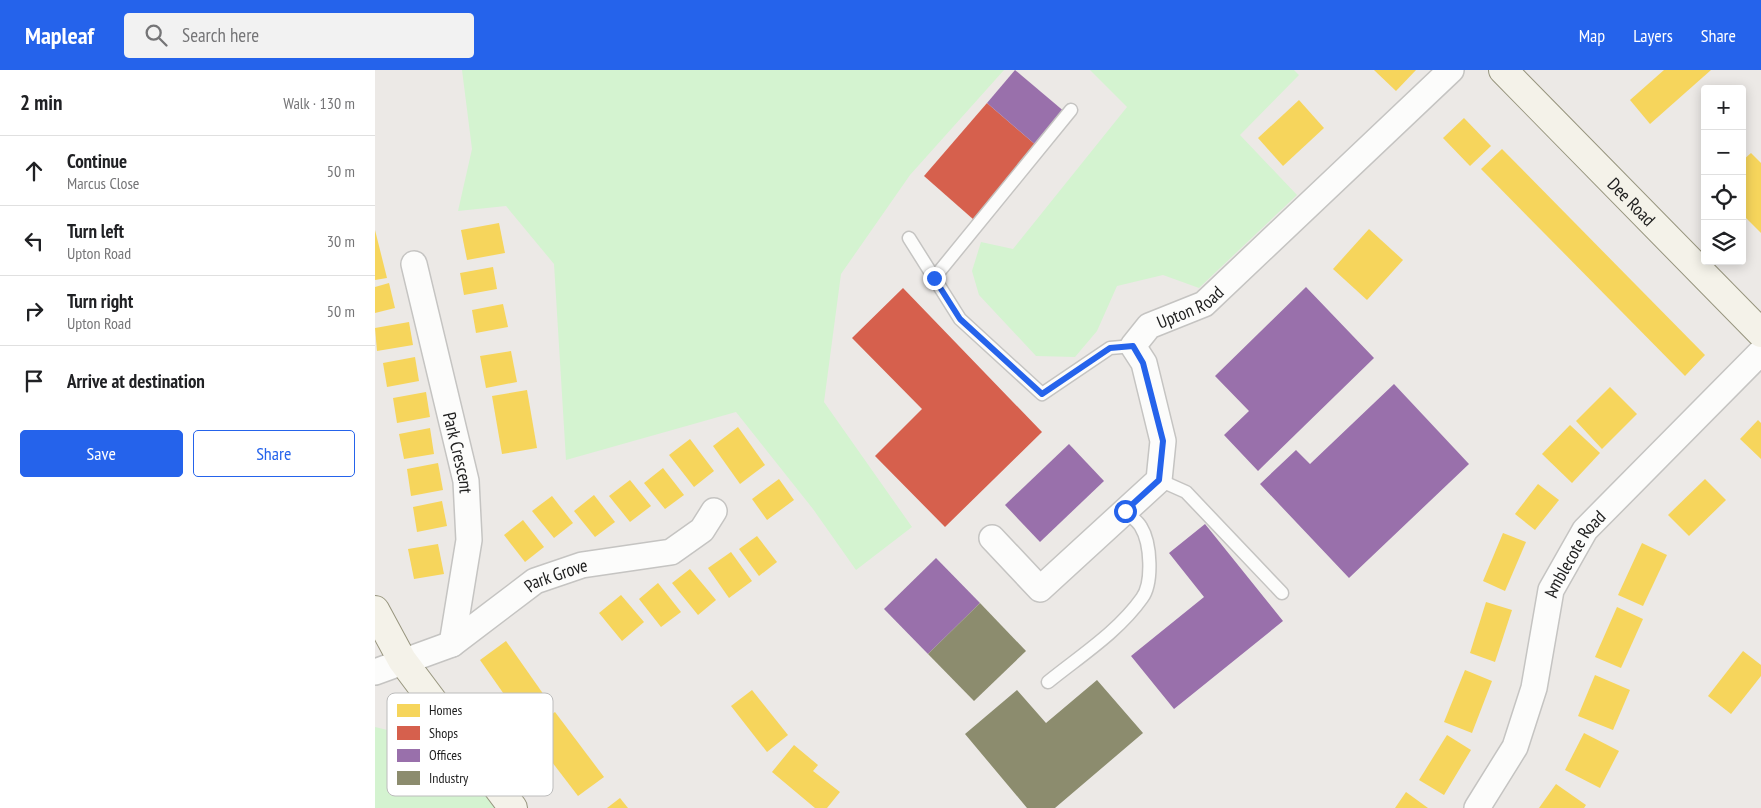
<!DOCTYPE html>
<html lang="en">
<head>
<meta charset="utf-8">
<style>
	body { margin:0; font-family:"PT Sans Narrow",sans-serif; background:#f2f2f2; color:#202124 }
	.controls { position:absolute; right:15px; top:15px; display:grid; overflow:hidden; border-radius:5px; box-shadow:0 2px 12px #0003 }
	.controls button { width:45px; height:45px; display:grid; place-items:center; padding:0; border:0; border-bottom:1px solid #e0e0e0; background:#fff; color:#202124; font:25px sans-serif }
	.stop { position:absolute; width:15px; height:15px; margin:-11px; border:4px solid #2563eb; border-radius:50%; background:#fff }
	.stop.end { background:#2563eb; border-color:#fff; box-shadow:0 1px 5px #0008 }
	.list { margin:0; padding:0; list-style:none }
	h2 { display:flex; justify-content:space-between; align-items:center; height:65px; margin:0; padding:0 20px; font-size:21px }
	h2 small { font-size:16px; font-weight:400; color:#757577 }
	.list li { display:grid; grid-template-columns:32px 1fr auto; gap:15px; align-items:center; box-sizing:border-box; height:70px; padding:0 20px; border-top:1px solid #e0e0e0 }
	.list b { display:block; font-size:19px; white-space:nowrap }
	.list p { margin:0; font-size:16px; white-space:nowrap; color:#757577 }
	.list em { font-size:16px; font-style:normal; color:#757577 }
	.actions { display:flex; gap:10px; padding:15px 20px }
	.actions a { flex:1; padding:11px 0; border:1px solid #2563eb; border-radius:5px; text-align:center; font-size:18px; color:#2563eb }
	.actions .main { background:#2563eb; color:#fff }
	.icon { flex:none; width:28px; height:28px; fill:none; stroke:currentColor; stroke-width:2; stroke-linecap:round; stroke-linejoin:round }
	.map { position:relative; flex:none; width:1386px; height:738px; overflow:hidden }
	header { display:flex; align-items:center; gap:30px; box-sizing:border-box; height:70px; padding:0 25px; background:#2563eb; color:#fff }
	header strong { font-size:24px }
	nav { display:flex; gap:28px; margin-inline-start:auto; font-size:18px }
	.search { width:350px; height:45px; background:#f2f2f2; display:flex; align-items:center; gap:12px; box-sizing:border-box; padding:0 18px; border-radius:5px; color:#757577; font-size:19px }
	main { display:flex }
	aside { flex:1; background:#fff }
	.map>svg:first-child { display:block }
</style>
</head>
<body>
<header>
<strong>Mapleaf</strong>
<div class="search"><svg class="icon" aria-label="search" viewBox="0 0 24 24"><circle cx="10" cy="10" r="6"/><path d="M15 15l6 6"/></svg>Search here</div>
<nav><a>Map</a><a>Layers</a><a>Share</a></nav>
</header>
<main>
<aside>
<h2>2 min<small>Walk · 130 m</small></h2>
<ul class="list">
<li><svg class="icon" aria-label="ahead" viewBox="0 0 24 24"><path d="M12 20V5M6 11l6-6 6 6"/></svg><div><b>Continue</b><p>Marcus Close</p></div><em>50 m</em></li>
<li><svg class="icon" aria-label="left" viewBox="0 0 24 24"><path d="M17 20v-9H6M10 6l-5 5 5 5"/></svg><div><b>Turn left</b><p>Upton Road</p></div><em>30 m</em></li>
<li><svg class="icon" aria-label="right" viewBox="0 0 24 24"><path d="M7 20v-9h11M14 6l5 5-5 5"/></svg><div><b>Turn right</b><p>Upton Road</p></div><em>50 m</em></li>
<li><svg class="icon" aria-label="arrive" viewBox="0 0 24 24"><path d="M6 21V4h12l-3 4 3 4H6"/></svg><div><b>Arrive at destination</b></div></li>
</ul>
<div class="actions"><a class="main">Save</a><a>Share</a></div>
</aside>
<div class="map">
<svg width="1386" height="738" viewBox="0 0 1386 738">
	<rect width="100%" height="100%" fill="#ece9e6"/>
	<g fill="#d4f3d0">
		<polygon points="87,0 629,0 535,105 466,204 449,332 537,457 481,500 438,439 361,342 191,390 179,194 131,136 83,141 97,79"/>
		<polygon points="715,0 919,0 924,5 865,65 922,125 824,218 788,205 742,216 722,261 700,287 661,286 604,225 597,201 606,172 638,179 752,37"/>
		<polygon points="0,657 74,675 122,738 0,738"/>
	</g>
	<g fill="#f6d55c">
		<polygon points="999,0 1041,0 1021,21"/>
		<polygon points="1289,0 1336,0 1275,54 1255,30"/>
		<polygon points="924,30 949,58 908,96 883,68"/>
		<polygon points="1089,48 1116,76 1095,96 1068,68"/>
		<polygon points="1127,79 1330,285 1310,306 1106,99"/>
		<polygon points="1376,83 1386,93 1386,163 1367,144 1367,91"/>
		<polygon points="124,153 130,183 92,190 86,160"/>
		<polygon points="994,159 1028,190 992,230 958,199"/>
		<polygon points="0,160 12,208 0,210"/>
		<polygon points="118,197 122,219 89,225 85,203"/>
		<polygon points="14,213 20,238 0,243 0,217"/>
		<polygon points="128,234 133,257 101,263 97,240"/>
		<polygon points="34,252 38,275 2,281 0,258"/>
		<polygon points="136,281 142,312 111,318 105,286"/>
		<polygon points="40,287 44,311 12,317 8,293"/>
		<polygon points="1235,317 1262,344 1227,379 1201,351"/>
		<polygon points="152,320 162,378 127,384 117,326"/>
		<polygon points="51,322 55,347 22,353 18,328"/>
		<polygon points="1383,350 1386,353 1386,389 1365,369"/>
		<polygon points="1195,355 1225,383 1197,413 1167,384"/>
		<polygon points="363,357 390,395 365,414 338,376"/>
		<polygon points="55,358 59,384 29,389 24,364"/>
		<polygon points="315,369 339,401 319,417 294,385"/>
		<polygon points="63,393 68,420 36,426 32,399"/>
		<polygon points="288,398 309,425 290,439 269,413"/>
		<polygon points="404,409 419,430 392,450 377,429"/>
		<polygon points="1330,409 1351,430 1314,466 1293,445"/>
		<polygon points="255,410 276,436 255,452 234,426"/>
		<polygon points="1163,414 1184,430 1160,460 1140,444"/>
		<polygon points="219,425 240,452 220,467 199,441"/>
		<polygon points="177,426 198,453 179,468 157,441"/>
		<polygon points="67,431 72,456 42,462 38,437"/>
		<polygon points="148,450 169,477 150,492 129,465"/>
		<polygon points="1128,463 1151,472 1130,521 1108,511"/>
		<polygon points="382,466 402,492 384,506 364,479"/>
		<polygon points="1267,473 1292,485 1268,536 1243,525"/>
		<polygon points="63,474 69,504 39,509 33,479"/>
		<polygon points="356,482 377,511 354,528 333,498"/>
		<polygon points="315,499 341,530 323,545 297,513"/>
		<polygon points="283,513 306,542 286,557 264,529"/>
		<polygon points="246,525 269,552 247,571 224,543"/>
		<polygon points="1111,532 1137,540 1120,592 1095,583"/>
		<polygon points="1242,537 1268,549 1246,598 1220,587"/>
		<polygon points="131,571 176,635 150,654 105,590"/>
		<polygon points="1368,581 1386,595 1386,606 1356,644 1333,626"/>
		<polygon points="1090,600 1117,611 1097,663 1069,652"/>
		<polygon points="1220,605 1255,620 1238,660 1203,646"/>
		<polygon points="377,620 413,665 392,682 356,636"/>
		<polygon points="180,642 229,707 203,726 154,662"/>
		<polygon points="1209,663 1244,681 1225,718 1190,700"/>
		<polygon points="1072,665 1096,680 1069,725 1044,710"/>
		<polygon points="419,675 443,695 438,701 465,722 452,738 440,738 397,702"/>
		<polygon points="1181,714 1211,735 1209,738 1164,738"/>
		<polygon points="1031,722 1053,738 1020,738"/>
		<polygon points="245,728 253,738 232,738"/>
	</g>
	<g fill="#d6604d">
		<polygon points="612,33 662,76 599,150 549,106"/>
		<polygon points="528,218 667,362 570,457 500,386 547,339 477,268"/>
	</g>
	<g fill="#9970ab">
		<polygon points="640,0 691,43 662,76 612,33"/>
		<polygon points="931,217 999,288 883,401 849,365 874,341 840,306"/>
		<polygon points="1019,314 1094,394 974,508 885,414 921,380 935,394"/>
		<polygon points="694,374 729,411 665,472 630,435"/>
		<polygon points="830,454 908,551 799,639 756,586 829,527 794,483"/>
		<polygon points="561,488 605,533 553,584 509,539"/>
	</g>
	<g fill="#8c8c6e">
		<polygon points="605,533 651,581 599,631 553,584"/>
		<polygon points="722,610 768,663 680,738 652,738 590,664 642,620 671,653"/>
	</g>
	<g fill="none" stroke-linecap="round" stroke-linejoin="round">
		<g stroke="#c5c4c2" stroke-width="15">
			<g id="lane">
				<polyline points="534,168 585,249 667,324 735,278 758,276"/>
				<polyline points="559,208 696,40"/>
				<polyline points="784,410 811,422 907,523"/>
				<path d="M673,612C705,586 743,562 767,528C778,513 776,473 766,457C763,451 755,446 750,441"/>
			</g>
		</g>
		<g stroke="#c5c4c2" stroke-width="28">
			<g id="street">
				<path id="s1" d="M39,194L91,411L94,470L77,574"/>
				<path id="s2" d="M617,468L665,519L784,410L788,371L769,293L758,276L774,256L829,234L1076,0"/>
				<path id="s3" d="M0,602L77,574L160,511L207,495L296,482L327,460L339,441"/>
				<path id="s4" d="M1102,738L1140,677L1159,618L1176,520L1210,460L1386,282"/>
			</g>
		</g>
		<g stroke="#97957e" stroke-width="30">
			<g id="secondary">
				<path id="s5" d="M1128,0L1386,263"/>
				<polyline points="0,540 27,590 138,738"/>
			</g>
		</g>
		<use href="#lane" stroke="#fcfcfb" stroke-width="12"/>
		<use href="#street" stroke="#fcfcfb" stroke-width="25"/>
		<use href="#secondary" stroke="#f4f2e9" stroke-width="28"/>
	</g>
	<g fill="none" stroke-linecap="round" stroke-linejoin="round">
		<polyline stroke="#2563eb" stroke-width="6" points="559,208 585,249 667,324 735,278 758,276 768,293 788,371 784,410 750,441"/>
	</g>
	<g text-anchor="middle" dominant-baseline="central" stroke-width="5" stroke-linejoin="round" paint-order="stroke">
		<g font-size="18" fill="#1e1e1e" stroke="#fff">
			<text stroke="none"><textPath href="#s5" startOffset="184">Dee Road</textPath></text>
			<text stroke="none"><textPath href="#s2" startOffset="442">Upton Road</textPath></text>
			<text stroke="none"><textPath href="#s1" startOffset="194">Park Crescent</textPath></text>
			<text stroke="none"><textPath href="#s4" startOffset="276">Amblecote Road</textPath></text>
			<text stroke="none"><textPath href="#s3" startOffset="208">Park Grove</textPath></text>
		</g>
	</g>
	<rect x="12" y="623" width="166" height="103" rx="8" fill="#fff" stroke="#bcbcbc" stroke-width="1"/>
	<rect x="22" y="634" width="23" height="13" fill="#f6d55c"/>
	<rect x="22" y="656" width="23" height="14" fill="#d6604d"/>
	<rect x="22" y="679" width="23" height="13" fill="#9970ab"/>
	<rect x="22" y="701" width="23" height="14" fill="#8c8c6e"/>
	<g font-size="14" fill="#1e1e1e">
		<text x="54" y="645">Homes</text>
		<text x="54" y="668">Shops</text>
		<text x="54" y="690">Offices</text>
		<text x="54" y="713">Industry</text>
	</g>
</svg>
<div class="controls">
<button>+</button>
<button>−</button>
<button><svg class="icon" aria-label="locate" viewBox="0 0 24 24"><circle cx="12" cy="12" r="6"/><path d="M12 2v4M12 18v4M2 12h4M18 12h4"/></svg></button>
<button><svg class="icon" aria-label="layers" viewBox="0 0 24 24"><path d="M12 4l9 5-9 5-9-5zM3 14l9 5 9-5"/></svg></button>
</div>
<div class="stop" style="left:750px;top:441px"></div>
<div class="stop end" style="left:559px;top:208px"></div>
</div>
</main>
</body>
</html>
